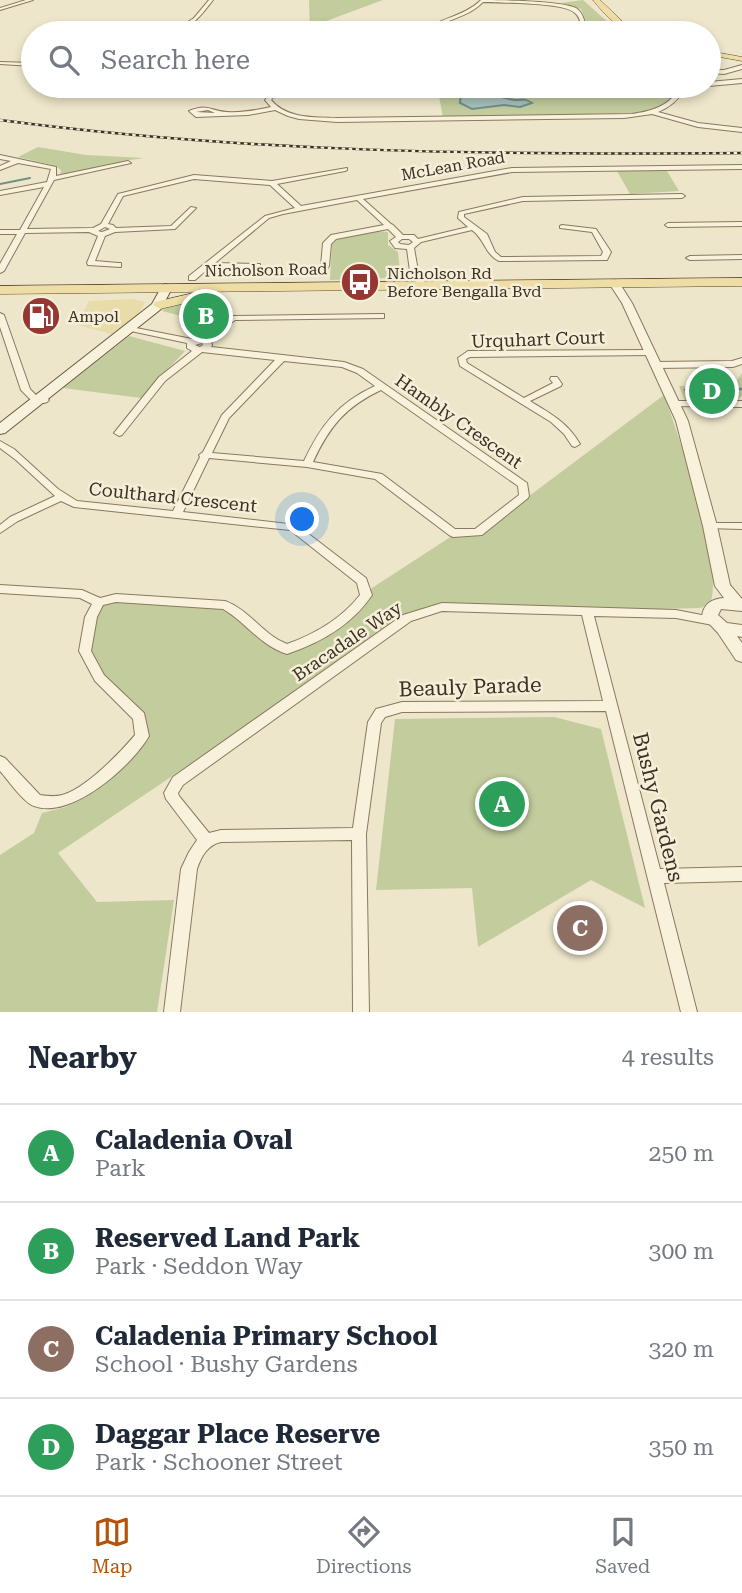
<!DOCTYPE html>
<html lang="en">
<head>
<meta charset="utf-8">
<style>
	body { margin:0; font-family:"Roboto Serif",serif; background:#f6f6f7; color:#1f2937 }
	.you { position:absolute; left:303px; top:520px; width:24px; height:24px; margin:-18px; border:5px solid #fff; border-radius:50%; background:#1a73e8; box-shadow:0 0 0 10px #1a73e833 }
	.badge { display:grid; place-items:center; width:46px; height:46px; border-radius:50%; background:#b45309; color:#fff; font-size:23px; font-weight:700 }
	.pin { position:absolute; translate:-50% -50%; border:4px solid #fff; box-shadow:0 2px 7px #0006 }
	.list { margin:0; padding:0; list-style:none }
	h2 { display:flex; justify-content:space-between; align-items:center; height:91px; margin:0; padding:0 28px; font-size:30px }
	h2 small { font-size:23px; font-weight:400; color:#747a83 }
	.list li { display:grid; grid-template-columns:46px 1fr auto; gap:21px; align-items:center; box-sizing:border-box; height:98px; padding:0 28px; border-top:2px solid #e0e1e3 }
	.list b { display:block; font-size:26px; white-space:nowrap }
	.list p { margin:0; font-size:23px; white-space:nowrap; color:#747a83 }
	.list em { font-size:23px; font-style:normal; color:#747a83 }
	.icon { flex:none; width:38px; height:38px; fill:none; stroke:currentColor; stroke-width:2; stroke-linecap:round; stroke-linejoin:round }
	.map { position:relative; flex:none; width:742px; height:1012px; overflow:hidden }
	.search { position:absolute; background:#fff; box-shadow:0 4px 10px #0003; left:21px; right:21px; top:21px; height:77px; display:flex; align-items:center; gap:18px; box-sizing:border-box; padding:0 24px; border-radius:38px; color:#747a83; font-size:26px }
	.sheet { height:483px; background:#fff }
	nav { display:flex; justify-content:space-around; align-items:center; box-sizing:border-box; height:98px; border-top:2px solid #e0e1e3; background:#fff; font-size:19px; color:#747a83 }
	nav a { display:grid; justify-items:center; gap:4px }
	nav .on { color:#b45309 }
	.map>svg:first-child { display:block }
</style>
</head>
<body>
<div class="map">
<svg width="742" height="1012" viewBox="0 0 742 1012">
	<rect width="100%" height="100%" fill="#ede6ca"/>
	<g fill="#c2cc9d">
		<polygon points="309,0 383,0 310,27"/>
		<polygon points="583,0 611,25 627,33 591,33 581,9 561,3"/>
		<polygon points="437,86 675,86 677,90 675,100 661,108 637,113 443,117"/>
		<polygon points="38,147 86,155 144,158 123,161 60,177 61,170 56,166 18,157"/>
		<polygon points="617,171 667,171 679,191 630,194"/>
		<polygon points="378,231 388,232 388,245 398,252 400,272 391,278 330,280 332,244 338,239"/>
		<polygon points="194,300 224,300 226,321 221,326 162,311 167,306"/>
		<polygon points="129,336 185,351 141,398 63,388"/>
		<polygon points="742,373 742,396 735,400 685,400 679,386 734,385"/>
		<path d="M664,395C679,437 725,566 710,604L700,608L658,609L439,604L410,616L58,853L97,902L174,900L157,1012H0V855L34,833L42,813L66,807L131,755L141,716L100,677L86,651L101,603L115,599L221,608C247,616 258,649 287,652L362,604L372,588L452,536L477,535Z"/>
		<polygon points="554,717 601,729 645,908 591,880 478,947 472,888 376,890 395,719"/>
	</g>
	<path fill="#e8dca8" d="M133,299L145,302C139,316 127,325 115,335L77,325L89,301Z"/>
	<path fill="#aac2bd" stroke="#71908b" stroke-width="2" d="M472,91C488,91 500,98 515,100C523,100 525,98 532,103L520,107L504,105L472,109L460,103L461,93Z"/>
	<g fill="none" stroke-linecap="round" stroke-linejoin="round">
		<polyline stroke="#71908b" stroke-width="2" points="0,184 30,178"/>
		<polyline stroke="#71908b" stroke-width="2.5" points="685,390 742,389"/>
		<g stroke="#89795e" stroke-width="2">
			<g id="minor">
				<polygon points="26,0 33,0 0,10 0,8"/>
				<path d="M209,0H213C202,14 190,31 171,33L194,18Z"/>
				<path d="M481,0C498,0 563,1 576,8C584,13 585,24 587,33H583C581,26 581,18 575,13C564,2 501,3 483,2C471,14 456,18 441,24C434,27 427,33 420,33C438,18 464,17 481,0Z"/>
				<polygon points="0,62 33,63 33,66 0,64"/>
				<polygon points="742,65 742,69 724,74 709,73 709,70 724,70"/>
				<polygon points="742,79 742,83 709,86 709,82"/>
				<path d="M276,86H282L271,100C287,119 314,117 337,118L632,114C651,111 668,107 678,90L677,86H681L684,90C677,101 670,107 658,112L698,123L742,128V132L698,127L652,114L624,118L337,122L299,119L288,116L275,110L248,115L196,117L189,111C209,103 209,111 227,112C242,113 257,110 271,107L265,100ZM208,110L215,113L196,112Z"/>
				<path d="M0,155L56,167V176L128,161L131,163L54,180L27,229L93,228L101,224L118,194L194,175L272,181L347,168V170L345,171L277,184L301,206L512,168L742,165V169L512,172L363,199L391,224L393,225L403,235H414L418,239L468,227L458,218L459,212L523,197L682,194L685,196L682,198L523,201L464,214V217L487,234L495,252L501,257L601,256L603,252L592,232L560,228V226L562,225L596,229L611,252L607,260H604L499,261C484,253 486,241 472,230L421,242L414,248L418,271L424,281L425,292L421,294L417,292L416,281L410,271L407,249L395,248L390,241L396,237L388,229L336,239L331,244L329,266L323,275L316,273L321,266L323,243L331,235L384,225L357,200L283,214L269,218L215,263L257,264H260V268L210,267L195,280H189V276L265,216L295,208L270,185L194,179L123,196L108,224L113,225L116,228L171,226L191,207L196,208L175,229L115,232L105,236L95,261L118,263H121V267L88,265L87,263L98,236L89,232L25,233L4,271L0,273V264L17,234H0V230H20L44,187L0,195V191L47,182L51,169L18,163L0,170V166L11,161L0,159ZM105,227L110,229L102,232L98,231ZM402,239H409L413,242L409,245L400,244L398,242Z"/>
				<polygon points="742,222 742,226 668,227 665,225 668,223"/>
				<polygon points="742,255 742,259 690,260 686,258 690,256"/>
				<polygon points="0,313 4,315 30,389 36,395 47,398 49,400 47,402 44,403 30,399 21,390 0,327"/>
				<path d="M381,314H384V318L235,320L224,328L211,343L212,345L211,347L344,362L363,369L527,483L529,496L528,498L482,535L453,537L449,535L375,479L307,467L209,458L183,512L297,525L366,578L372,595C352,625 320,643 287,654C259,645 247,623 223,609L116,602L103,605L97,617L91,651L104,675L144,713L149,736C132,766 71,820 34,806C24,803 8,780 0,771V756L5,758L40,795C47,796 55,797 62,795C85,789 120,753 135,735L133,719L95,681L79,651L85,617L92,604L80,598L0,593V585L82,590L100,598L116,594L225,601C250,610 263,635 287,644C315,634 342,618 360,595L357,583L290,530L74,507L61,501L18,521L0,533V525L10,517L55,496L16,460L0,448V441L14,449L58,489L77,501L173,511L200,457L199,455L203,452L222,415L275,360L202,352L165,381L122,435L119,436L114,433L159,377L192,351L187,348V343L126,330V326L192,339L206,338L218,324L233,316ZM202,343L203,345L200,347L195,345ZM284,361L342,367L357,373L375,386C338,403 321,425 304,461L212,453L229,418ZM381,390L518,486L519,495L475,529H455L382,474L313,462C329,427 345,407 381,390Z"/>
				<path d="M650,350L654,353L653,355L470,357L466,359L467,363L524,398L553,383L550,379L551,377H557L562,384L561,386L530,401C551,414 567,422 580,444L575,447L572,446L564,434L551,422L460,366L458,358L468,351Z"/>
				<polygon points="742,358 742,364 733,367 656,368 652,365 656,362 732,361"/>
				<polygon points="674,401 742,401 742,407 671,406 669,404 671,402"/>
				<polygon points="710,523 742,523 742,529 706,528 705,526"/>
				<path d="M442,603L676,610L717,618L719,621L717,624L713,625L676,618L594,616L660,869L742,867V881L664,883L697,1012H681L606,711L402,712L385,717L381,723L366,834L369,1012H353L352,840L221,842C207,845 201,857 197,869L180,1012H164L181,869L189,852L197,840L166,799L164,793L173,777L403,615ZM442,611L582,615L603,701L402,702L376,709L368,722L353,828L221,830L209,833L179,796L178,793L183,785L411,621Z"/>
			</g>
		</g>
		<g stroke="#89795e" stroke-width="2">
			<path id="tertiary" d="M614,280L618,281L632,303L688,421L717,526L730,585L742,599V611L721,609L718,615L727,623L742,625V637L737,636L742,643V662L736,660L718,633L702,616C704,603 712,599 724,598L715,586L703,526L676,421L622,303L609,283Z"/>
		</g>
		<g stroke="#6c5a41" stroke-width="2">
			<polygon id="secondary" points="166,284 172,288 161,309 5,433 0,434 0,423 152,304 162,286"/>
		</g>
		<g stroke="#584732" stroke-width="1">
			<g id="primary">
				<path d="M593,0H600L623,22L644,33C621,34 606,16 593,0Z"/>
				<polygon points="709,51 742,57 742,61 709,55"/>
				<polygon points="742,278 742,286 0,294 0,286"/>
				<polygon points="194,293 201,297 199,300 160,309 153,305 155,302"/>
			</g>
		</g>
		<use href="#minor" fill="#f8f2dd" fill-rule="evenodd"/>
		<use href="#tertiary" fill="#f8f2dd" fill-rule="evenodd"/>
		<use href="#secondary" fill="#f8f2dd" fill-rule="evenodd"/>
		<use href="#primary" fill="#eedda4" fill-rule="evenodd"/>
		<g stroke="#3b3021" stroke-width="2.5">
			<path id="rail" d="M0,120C248,153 492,155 742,153"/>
		</g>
		<use href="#rail" stroke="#f5efd9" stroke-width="2" stroke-dasharray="3.5" stroke-linecap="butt"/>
	</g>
	<defs>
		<g id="bus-disc" transform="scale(2.0125)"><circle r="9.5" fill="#963831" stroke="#f5efd9"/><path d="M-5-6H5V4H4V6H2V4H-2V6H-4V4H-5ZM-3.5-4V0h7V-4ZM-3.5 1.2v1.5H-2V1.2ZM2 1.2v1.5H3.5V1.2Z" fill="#fff"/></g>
		<g id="fuel-disc" transform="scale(2.0125)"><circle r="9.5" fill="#963831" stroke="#f5efd9"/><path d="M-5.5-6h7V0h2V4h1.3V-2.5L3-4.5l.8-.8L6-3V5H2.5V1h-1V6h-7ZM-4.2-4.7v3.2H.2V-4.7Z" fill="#fff"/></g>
	</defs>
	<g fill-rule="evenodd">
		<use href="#bus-disc" x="360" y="282"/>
		<use href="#fuel-disc" x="41" y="316"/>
	</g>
	<g text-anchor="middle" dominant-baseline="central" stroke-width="5" stroke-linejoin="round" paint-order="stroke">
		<g font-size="16" fill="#3b3021" stroke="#f5efd9">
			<text transform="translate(453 166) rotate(-10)">McLean Road</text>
			<text transform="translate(266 270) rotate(-1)">Nicholson Road</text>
		</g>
		<g font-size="16" fill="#3b3021" stroke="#f5efd9" text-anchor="start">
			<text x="387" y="273">Nicholson Rd<tspan x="387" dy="18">Before Bengalla Bvd</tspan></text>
			<text x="68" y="316">Ampol</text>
		</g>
		<g font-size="18" fill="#3b3021" stroke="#f5efd9">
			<text transform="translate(538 339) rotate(-2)">Urquhart Court</text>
			<text transform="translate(459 421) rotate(35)">Hambly Crescent</text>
			<text transform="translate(173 497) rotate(6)">Coulthard Crescent</text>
			<text transform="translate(347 641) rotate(-34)">Bracadale Way</text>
		</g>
		<g font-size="21" fill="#3b3021" stroke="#f5efd9">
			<text transform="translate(470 687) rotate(-2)">Beauly Parade</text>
			<text transform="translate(658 807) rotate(76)">Bushy Gardens</text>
		</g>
	</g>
</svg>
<div class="you"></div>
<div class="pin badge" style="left:502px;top:804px;background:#2e9e5b">A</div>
<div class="pin badge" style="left:206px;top:316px;background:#2e9e5b">B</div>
<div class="pin badge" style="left:580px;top:928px;background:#8d6e63">C</div>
<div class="pin badge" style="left:712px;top:391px;background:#2e9e5b">D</div>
<div class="search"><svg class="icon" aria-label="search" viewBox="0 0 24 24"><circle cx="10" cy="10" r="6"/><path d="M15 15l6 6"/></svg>Search here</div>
</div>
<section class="sheet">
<h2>Nearby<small>4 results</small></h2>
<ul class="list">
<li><span class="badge" style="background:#2e9e5b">A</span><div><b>Caladenia Oval</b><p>Park</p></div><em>250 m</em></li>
<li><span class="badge" style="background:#2e9e5b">B</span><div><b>Reserved Land Park</b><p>Park · Seddon Way</p></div><em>300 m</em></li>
<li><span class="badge" style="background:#8d6e63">C</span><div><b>Caladenia Primary School</b><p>School · Bushy Gardens</p></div><em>320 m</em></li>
<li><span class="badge" style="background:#2e9e5b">D</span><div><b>Daggar Place Reserve</b><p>Park · Schooner Street</p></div><em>350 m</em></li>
</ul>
</section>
<nav>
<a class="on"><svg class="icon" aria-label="map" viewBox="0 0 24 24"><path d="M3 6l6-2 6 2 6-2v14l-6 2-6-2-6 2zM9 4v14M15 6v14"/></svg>Map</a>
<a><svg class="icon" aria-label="directions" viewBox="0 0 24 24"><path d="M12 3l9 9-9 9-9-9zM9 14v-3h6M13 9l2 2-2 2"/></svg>Directions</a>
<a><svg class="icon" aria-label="saved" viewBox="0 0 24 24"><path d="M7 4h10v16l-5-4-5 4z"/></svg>Saved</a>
</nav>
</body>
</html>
